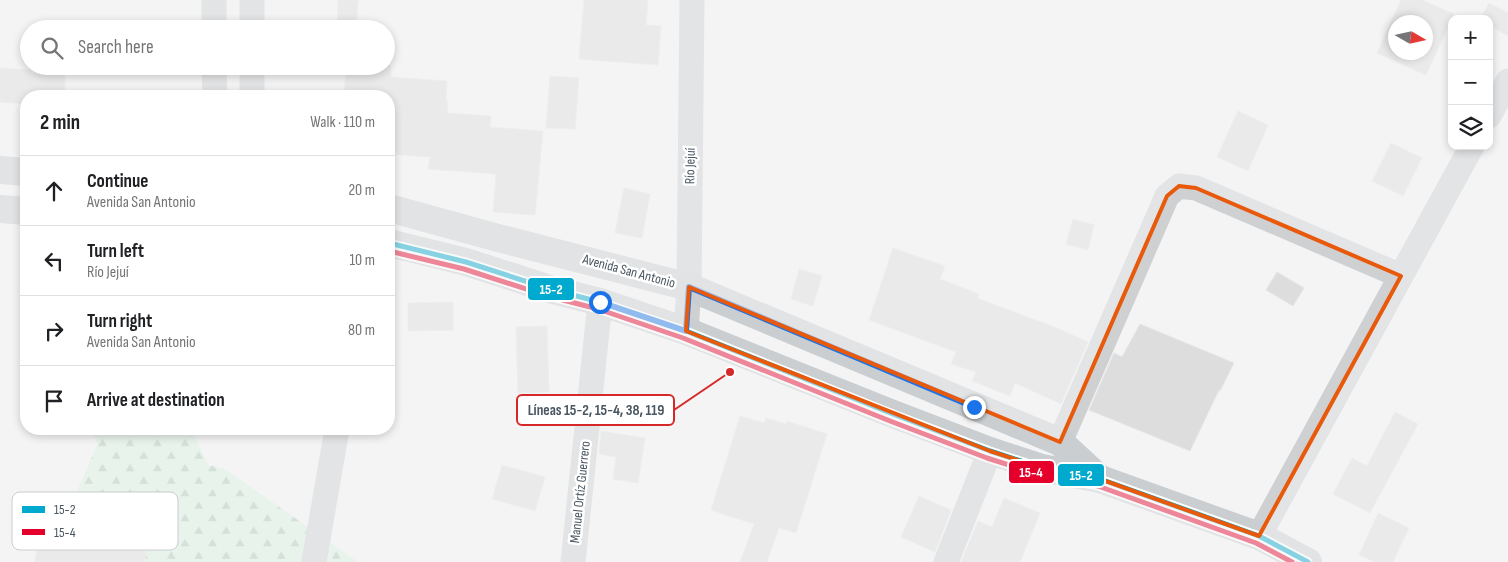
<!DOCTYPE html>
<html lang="en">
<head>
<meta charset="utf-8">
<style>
	body { margin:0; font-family:"Sofia Sans Condensed",sans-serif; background:#f6f6f6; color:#202124 }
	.controls { position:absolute; right:15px; top:15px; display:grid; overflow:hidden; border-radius:10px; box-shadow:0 2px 8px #0003 }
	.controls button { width:45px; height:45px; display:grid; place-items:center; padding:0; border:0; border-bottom:1px solid #e0e0e0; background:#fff; color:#202124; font:25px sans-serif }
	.compass { position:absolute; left:1388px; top:15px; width:45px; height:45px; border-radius:50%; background:#fff; box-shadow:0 2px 8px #0003; rotate:99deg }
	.stop { position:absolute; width:15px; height:15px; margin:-11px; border:4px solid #1a73e8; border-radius:50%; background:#fff }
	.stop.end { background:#1a73e8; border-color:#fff; box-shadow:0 1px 5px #0008 }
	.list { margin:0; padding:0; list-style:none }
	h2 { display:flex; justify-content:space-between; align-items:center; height:65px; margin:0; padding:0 20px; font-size:21px }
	h2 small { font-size:16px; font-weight:400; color:#757577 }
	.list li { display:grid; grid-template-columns:32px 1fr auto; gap:15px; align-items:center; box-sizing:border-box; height:70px; padding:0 20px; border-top:1px solid #e0e0e0 }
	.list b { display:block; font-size:19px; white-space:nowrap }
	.list p { margin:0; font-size:16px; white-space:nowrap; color:#757577 }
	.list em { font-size:16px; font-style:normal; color:#757577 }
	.icon { flex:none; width:28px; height:28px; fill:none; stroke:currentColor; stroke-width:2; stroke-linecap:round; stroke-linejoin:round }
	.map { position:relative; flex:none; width:1508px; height:562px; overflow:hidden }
	.search { position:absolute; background:#fff; box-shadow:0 2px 8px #0003; left:20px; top:20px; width:375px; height:55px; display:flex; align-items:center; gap:12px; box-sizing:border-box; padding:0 18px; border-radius:28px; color:#757577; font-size:19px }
	.panel { position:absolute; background:#fff; box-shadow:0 2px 8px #0003; left:20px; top:90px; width:375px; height:345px; border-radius:20px }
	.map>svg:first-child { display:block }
</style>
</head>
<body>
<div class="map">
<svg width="1508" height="562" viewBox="0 0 1508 562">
	<defs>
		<pattern id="forest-firs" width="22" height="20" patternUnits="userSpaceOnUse" patternTransform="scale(1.25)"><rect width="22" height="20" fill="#d9f2e3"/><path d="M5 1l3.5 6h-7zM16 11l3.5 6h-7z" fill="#b2c7bb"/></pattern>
	</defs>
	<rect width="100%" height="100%" fill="#f4f4f4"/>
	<polygon fill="url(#forest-firs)" points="89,429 191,429 208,465 225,469 358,562 48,562 50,553 98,443"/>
	<g fill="#ddddde" stroke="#e5e6e7" fill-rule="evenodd">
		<polygon points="338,0 358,0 356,28 337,27"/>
		<polygon points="584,0 648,0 646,25 661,26 658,65 579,59"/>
		<path d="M1401,0H1422L1454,14L1426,75L1377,53ZM1396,22H1426V52H1396Z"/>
		<polygon points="1489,3 1508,13 1508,36 1489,25 1489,19 1480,19"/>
		<polygon points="346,66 391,66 391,77 447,81 446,101 448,101 447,113 491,116 490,127 543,131 535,215 493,212 496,174 428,169 430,157 389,154 389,96 344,96"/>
		<polygon points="0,68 31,70 31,73 65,74 65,96 30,95 26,96 26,104 0,102"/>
		<polygon points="550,76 579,78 575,129 546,128"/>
		<polygon points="1238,111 1268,125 1248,171 1217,157"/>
		<polygon points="1391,143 1422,158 1403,196 1372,181"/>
		<polygon points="624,188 650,194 642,238 615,233"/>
		<polygon points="1073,219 1094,225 1088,250 1066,244"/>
		<polygon points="893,248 945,266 940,279 979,294 977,298 1057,328 1088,342 1061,404 1015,383 1010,396 972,381 976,372 951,364 956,352 869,320"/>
		<polygon points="799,269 822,276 813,306 791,299"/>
		<polygon points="1277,272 1304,288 1293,306 1266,290"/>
		<polygon points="453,302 453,330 408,331 408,303"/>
		<polygon points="1140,324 1234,363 1220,391 1219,390 1190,451 1089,410 1114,353 1122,357"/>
		<polygon points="547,326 549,392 518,393 516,327"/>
		<polygon points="1395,412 1418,424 1370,513 1333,494 1352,458 1367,466"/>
		<polygon points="740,416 764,423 766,418 786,424 787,421 827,434 796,533 779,528 767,562 740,562 754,524 711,510"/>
		<polygon points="601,431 645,438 638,483 613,479 616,457 599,454"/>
		<polygon points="502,465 545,477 535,511 492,499"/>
		<polygon points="919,496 951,510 935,552 901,537"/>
		<polygon points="1004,498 1040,513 1020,562 961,562 978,521 992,527"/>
		<polygon points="1378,513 1409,528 1393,562 1375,562 1359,555"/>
		<polygon points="38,537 83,543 83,541 146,549 145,562 35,562"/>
	</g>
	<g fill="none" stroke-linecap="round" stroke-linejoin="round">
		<g stroke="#ced0d2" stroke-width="25">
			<polyline points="214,0 214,29"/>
			<polyline points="252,29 252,0"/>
			<polyline points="214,66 215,96"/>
			<polyline points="252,96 252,66"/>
			<polyline points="1489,116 1508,81"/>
			<polyline points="686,331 689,287 692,0"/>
			<polyline points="1060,442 1167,196 1179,186 1196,188 1401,276"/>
			<polyline points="1259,536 1472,146"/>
			<polyline points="314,562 337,429"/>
			<polyline points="573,562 600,302"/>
			<polyline points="946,562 990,451"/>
		</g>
		<g stroke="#caced1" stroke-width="28">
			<polyline points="0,170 26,172"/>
			<polyline points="389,208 498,238 689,287 1060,442 1100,479"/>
			<polyline points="0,209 26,211"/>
			<polyline points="389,243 466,262 553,290 600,302 686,331 893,414 990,451 1042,468 1100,479 1259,536 1308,562"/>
		</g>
		<g stroke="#fff" stroke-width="9">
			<polyline id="bus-1" points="389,243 466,262 553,290 600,302 686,331 893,414 990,451 1042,468 1100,479 1259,536 1308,562"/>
		</g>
		<g stroke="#fff" stroke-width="9">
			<polyline id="bus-2" points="389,251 464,269 551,297 598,309 683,338 890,421 987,458 1041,475 1098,486 1256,543 1292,562"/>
		</g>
		<use href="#bus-1" stroke="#00a9ce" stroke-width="5"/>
		<use href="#bus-2" stroke="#e4002b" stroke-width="5"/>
	</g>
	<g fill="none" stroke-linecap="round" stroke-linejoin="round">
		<polyline stroke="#1a73e8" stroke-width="6" points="600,302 686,331 689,287 974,407"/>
	</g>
	<path d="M0 0H1508V562H0ZM1179,186L1196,188L1401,276L1259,536L1100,479L1042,468L990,451L686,331L689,287L1060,442L1167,196Z" fill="#f4f4f4" fill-opacity=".55" fill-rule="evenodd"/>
	<path fill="none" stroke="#e8590c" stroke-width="4" stroke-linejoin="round" d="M1179,186L1196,188L1401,276L1259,536L1100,479L1042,468L990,451L686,331L689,287L1060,442L1167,196Z"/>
	<g text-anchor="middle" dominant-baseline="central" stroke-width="5" stroke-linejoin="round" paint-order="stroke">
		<g font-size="14" fill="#4a5661" stroke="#fff">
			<text transform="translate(690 166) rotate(-89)">Río Jejuí</text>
			<text transform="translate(629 271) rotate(15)">Avenida San Antonio</text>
			<text transform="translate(580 492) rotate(-84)">Manuel Ortíz Guerrero</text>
		</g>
	</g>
	<rect x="12" y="492" width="166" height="58" rx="8" fill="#fff" stroke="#c9ccd0" stroke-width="1"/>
	<rect x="22" y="506" width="23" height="7" fill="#00a9ce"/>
	<rect x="22" y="529" width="23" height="6" fill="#e4002b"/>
	<g font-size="14" fill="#4a5661">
		<text x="54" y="514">15-2</text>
		<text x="54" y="537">15-4</text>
	</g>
	<path fill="none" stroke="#d62828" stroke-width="2" d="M730 372L674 410"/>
	<circle fill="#d62828" stroke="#fff" stroke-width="2" cx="730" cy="372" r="5"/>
	<rect fill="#fff" stroke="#d62828" stroke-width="2" x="517" y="395" width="157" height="30" rx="5"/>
	<g font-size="15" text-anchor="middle" font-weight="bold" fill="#4a5661">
		<text x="596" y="415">Líneas 15-2, 15-4, 38, 119</text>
	</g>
	<g stroke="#fff" stroke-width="2">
		<rect x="527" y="277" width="48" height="24" rx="5" fill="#00a9ce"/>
		<rect x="1008" y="460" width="47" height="24" rx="5" fill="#e4002b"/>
		<rect x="1057" y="463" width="48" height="24" rx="5" fill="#00a9ce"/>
	</g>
	<g font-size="14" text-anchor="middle" font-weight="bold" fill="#fff">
		<text x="551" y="294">15-2</text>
		<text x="1031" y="477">15-4</text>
		<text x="1081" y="480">15-2</text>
	</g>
</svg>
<div class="controls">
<button>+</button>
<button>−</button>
<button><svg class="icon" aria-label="layers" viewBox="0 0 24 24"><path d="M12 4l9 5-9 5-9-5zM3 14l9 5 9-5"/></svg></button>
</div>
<svg class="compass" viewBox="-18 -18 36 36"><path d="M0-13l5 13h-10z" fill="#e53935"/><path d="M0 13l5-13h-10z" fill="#757577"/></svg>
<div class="stop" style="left:600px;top:302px"></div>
<div class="stop end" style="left:974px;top:407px"></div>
<div class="search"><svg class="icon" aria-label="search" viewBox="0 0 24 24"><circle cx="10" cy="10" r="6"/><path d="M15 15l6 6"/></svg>Search here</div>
<section class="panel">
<h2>2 min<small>Walk · 110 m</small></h2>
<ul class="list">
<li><svg class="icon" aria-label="ahead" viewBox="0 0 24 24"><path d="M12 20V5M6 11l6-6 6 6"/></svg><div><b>Continue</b><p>Avenida San Antonio</p></div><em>20 m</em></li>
<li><svg class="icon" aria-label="left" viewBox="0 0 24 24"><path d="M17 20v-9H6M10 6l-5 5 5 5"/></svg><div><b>Turn left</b><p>Río Jejuí</p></div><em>10 m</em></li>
<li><svg class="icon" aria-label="right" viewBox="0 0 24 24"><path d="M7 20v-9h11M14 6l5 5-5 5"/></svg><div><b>Turn right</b><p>Avenida San Antonio</p></div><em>80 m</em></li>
<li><svg class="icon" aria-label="arrive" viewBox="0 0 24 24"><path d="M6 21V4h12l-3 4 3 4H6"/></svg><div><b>Arrive at destination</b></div></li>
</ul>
</section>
</div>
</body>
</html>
